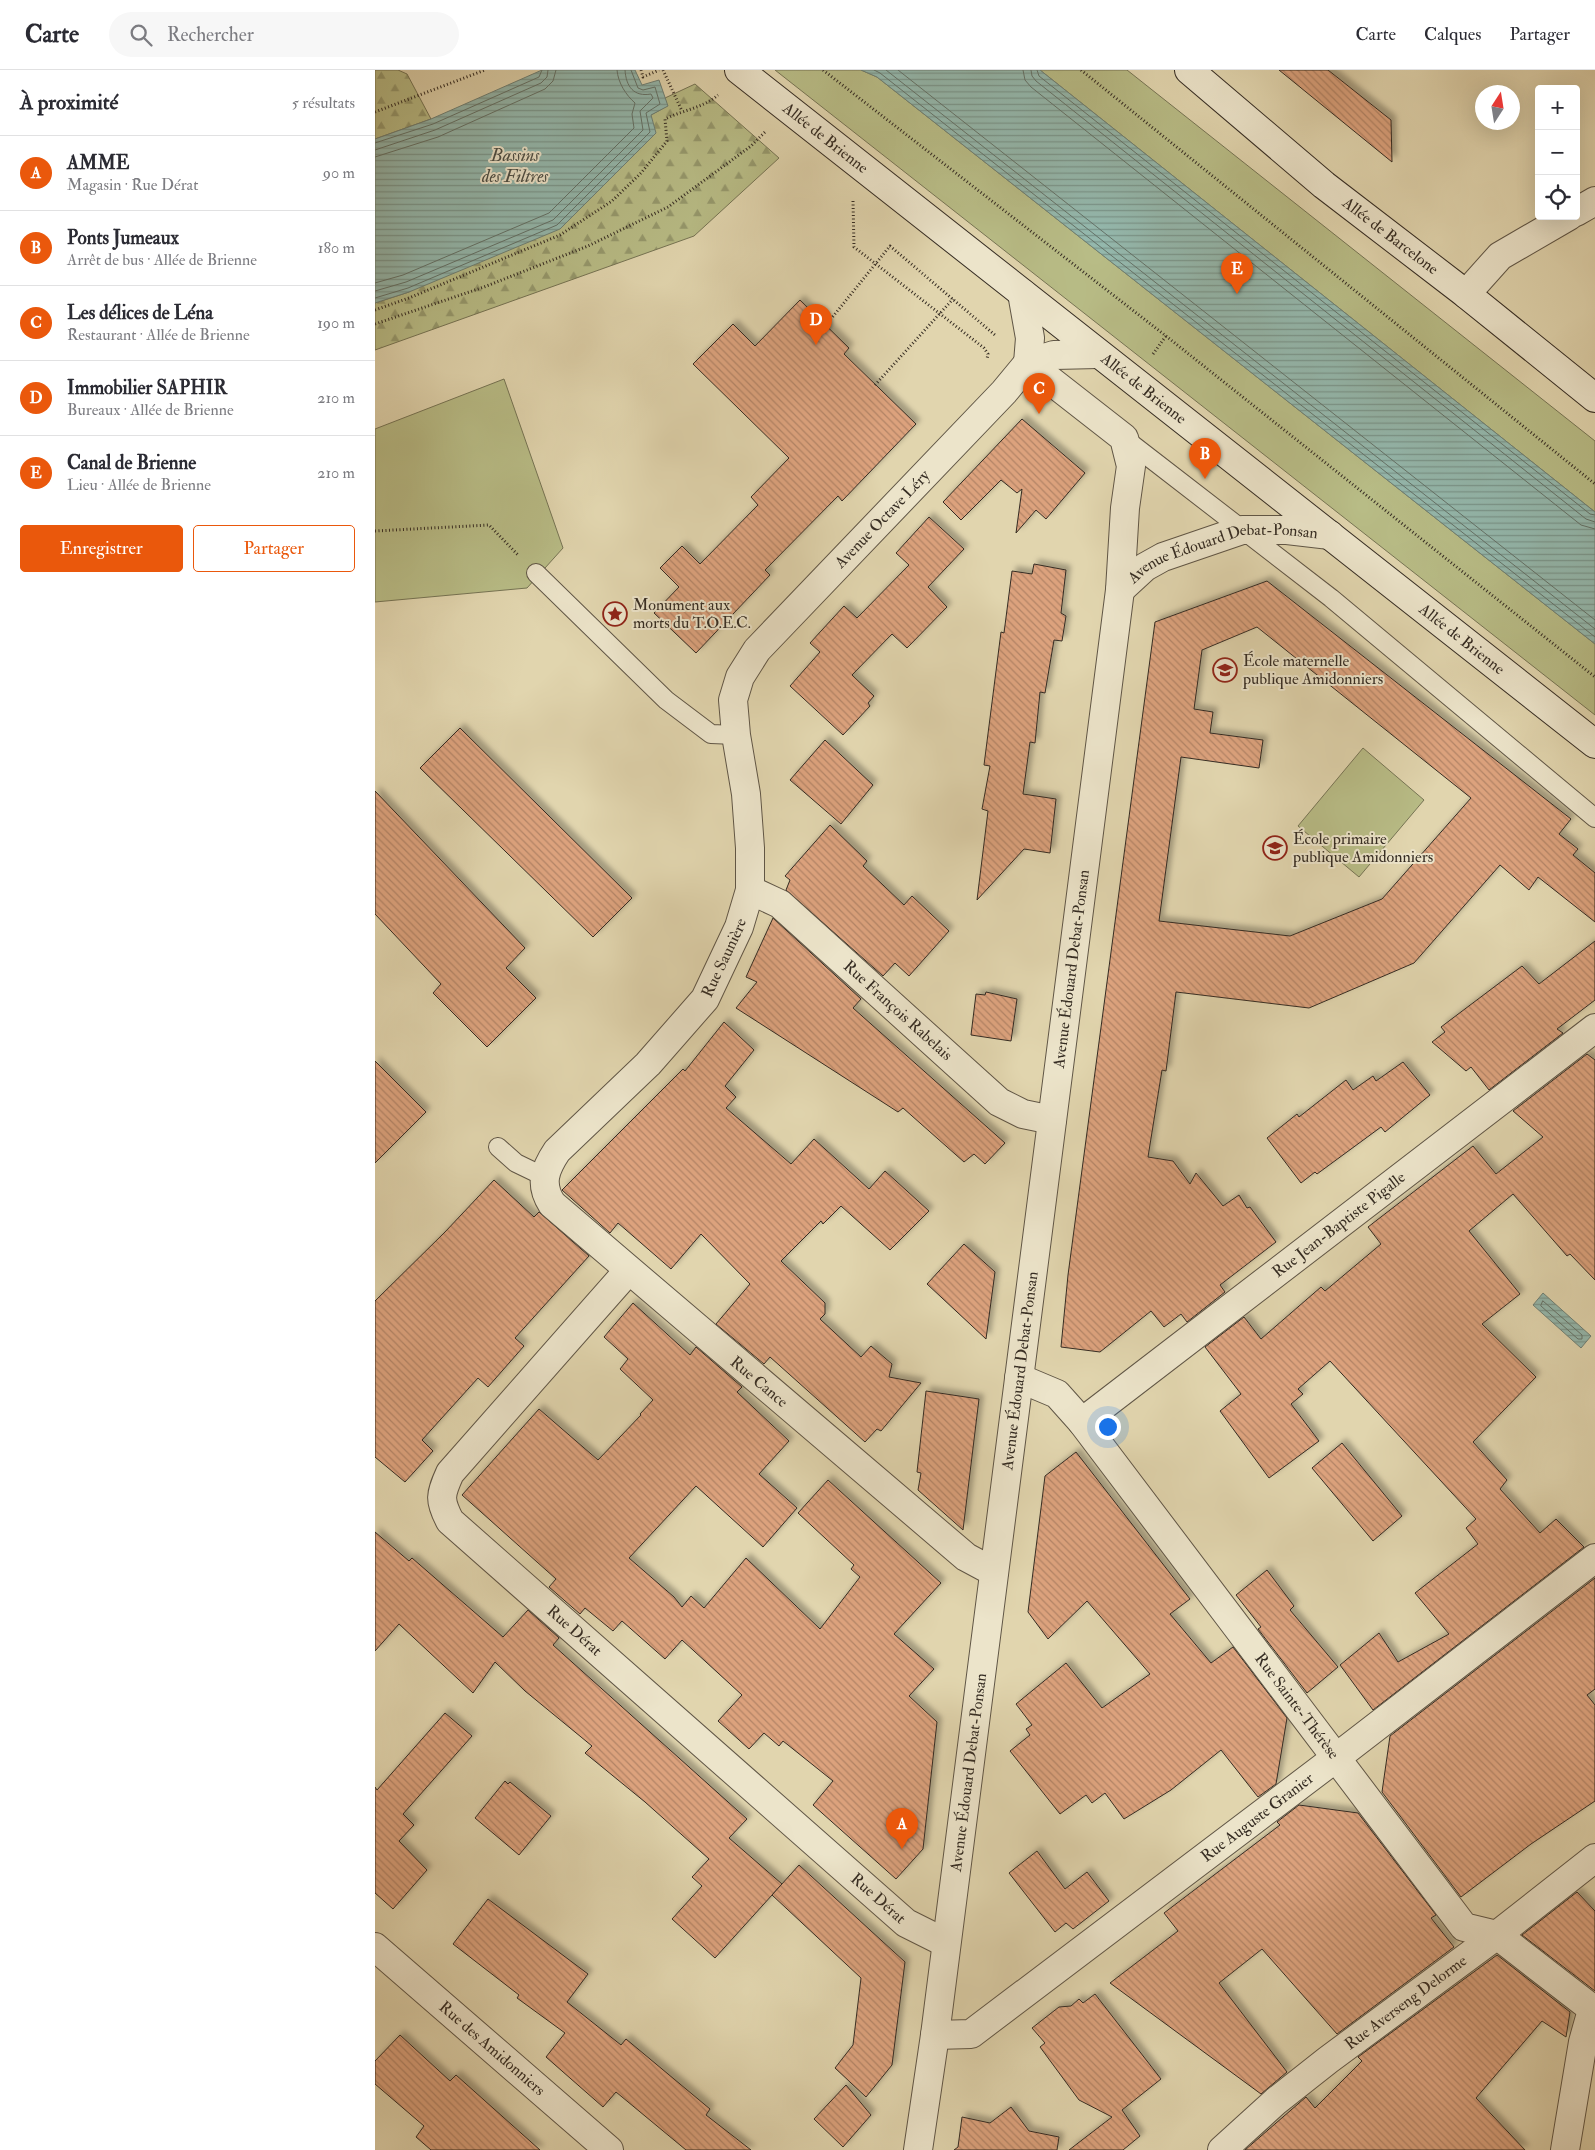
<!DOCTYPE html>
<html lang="fr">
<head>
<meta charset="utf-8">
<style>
	body { margin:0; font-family:"IM FELL Double Pica",serif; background:#f7f7f7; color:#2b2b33 }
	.controls { position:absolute; right:15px; top:15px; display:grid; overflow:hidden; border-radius:5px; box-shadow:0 5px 20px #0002 }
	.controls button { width:45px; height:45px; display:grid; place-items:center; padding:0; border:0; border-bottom:1px solid #e1e1e2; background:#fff; color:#2b2b33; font:25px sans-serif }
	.compass { position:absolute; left:1100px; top:15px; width:45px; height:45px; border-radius:50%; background:#fff; box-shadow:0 5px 20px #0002; rotate:12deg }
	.you { position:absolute; left:732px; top:1356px; width:18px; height:18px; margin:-12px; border:4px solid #fff; border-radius:50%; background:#1a73e8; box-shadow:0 0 0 8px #1a73e833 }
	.badge { display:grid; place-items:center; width:32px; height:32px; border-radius:50%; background:#ea580c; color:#fff; font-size:16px; font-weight:700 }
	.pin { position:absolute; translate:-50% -41px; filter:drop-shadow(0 1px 2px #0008) }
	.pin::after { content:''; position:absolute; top:26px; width:18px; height:15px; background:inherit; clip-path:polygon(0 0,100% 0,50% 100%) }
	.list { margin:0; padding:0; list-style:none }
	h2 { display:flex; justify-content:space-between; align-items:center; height:65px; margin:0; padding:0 20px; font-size:21px }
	h2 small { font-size:16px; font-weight:400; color:#7c7c81 }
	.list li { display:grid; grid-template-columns:32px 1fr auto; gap:15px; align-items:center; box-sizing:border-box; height:75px; padding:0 20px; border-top:1px solid #e1e1e2 }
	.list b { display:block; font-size:19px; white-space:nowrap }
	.list p { margin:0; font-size:16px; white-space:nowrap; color:#7c7c81 }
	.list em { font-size:16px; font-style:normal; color:#7c7c81 }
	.actions { display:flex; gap:10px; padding:15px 20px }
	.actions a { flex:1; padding:11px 0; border:1px solid #ea580c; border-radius:5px; text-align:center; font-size:18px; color:#ea580c }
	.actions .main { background:#ea580c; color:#fff }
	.icon { flex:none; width:28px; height:28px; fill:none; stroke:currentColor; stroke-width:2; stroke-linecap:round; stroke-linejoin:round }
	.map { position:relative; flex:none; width:1220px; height:2080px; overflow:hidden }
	header { display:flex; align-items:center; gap:30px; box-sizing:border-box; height:70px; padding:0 25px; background:#fff; border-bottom:1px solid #e1e1e2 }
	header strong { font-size:24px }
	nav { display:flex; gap:28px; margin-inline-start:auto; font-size:18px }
	.search { width:350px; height:45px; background:#f7f7f7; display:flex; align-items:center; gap:12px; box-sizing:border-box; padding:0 18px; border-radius:28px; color:#7c7c81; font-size:19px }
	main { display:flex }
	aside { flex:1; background:#fff }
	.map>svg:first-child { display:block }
</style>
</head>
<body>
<header>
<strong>Carte</strong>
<div class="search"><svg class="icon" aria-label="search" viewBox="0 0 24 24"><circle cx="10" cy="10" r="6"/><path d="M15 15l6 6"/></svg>Rechercher</div>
<nav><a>Carte</a><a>Calques</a><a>Partager</a></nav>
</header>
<main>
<aside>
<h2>À proximité<small>5 résultats</small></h2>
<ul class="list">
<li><span class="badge">A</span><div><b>AMME</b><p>Magasin · Rue Dérat</p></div><em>90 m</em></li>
<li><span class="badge">B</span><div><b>Ponts Jumeaux</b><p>Arrêt de bus · Allée de Brienne</p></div><em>180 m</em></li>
<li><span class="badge">C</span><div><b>Les délices de Léna</b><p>Restaurant · Allée de Brienne</p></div><em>190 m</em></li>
<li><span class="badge">D</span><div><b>Immobilier SAPHIR</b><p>Bureaux · Allée de Brienne</p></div><em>210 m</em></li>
<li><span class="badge">E</span><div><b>Canal de Brienne</b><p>Lieu · Allée de Brienne</p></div><em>210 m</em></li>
</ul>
<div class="actions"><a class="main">Enregistrer</a><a>Partager</a></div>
</aside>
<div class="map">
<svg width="1220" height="2080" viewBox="0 0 1220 2080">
	<defs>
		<pattern id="forest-firs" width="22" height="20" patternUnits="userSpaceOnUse" patternTransform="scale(1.25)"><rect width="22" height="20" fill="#b8bc86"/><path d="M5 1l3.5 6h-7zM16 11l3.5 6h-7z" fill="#96996d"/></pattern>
		<pattern id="water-rules" width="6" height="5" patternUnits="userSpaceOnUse" patternTransform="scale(1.25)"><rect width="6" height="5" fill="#94b8ad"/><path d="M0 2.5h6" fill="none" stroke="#7a968c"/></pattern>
		<pattern id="building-back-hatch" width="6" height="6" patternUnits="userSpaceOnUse" patternTransform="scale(1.25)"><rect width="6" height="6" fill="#dca27d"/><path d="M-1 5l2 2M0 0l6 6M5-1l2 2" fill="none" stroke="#b38466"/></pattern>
		<filter id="shadow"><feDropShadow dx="4.5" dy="-4.5" stdDeviation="2.5" flood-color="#0004"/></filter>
	</defs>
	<rect width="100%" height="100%" fill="#e1d5ae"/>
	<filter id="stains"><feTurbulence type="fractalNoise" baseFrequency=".004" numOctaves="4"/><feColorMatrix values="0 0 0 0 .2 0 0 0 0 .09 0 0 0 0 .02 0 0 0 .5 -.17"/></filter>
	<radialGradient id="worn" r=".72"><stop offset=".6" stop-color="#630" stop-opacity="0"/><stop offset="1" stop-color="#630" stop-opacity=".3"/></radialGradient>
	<g fill="#b8bc86" stroke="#767454">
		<polygon points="400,0 486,0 502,7 1220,574 1220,645"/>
		<polygon points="665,0 752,0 1220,371 1220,442"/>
		<polygon points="129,309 188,478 152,518 0,532 0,359"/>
		<polygon points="988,678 1049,730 984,807 923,756"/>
	</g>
	<g fill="url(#forest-firs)" stroke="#767454">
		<polygon points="0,0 23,0 32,4 56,49 0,69"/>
		<polygon points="320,14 404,88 319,166 0,280 0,233 34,222 276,45 292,36 290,28"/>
	</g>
	<g fill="url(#water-rules)" stroke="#6e8076">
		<polygon points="167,0 260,0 267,15 284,10 293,36 276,45 281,63 185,159 34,222 0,233 0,69 56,49"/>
		<polygon points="486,0 665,0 1220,442 1220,574 502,7"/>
		<polygon points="1168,1223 1216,1266 1206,1278 1158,1235"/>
	</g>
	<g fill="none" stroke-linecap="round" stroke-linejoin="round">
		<g stroke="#647268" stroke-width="1">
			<polyline points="499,0 505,3 1220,567"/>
			<polyline points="511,0 1220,559"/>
			<polyline points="523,0 1220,550"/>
			<polyline points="648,0 650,10 656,17 1206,455 1220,459"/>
			<polyline points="656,0 657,6 661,11 1211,449 1220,452"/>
			<polyline points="662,0 664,6 1215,444 1220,445"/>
			<polyline points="0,73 58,54 164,7 167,0"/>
			<polyline points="0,80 60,60 166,13 172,7 173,0"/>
			<polyline points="0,87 63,67 170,19 178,11 181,0"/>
			<path d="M0,213L28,205L174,143L259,58L257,44L260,33C251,25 243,13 242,0"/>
			<path d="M0,221L31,212L178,150L268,60L265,41L278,28L276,24C259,27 251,17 250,0"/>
			<polyline points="0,228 33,218 182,155 275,62 271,43 285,34 280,17 268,20 263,18 256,0"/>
			<polygon points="1168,1231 1207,1265 1207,1269 1203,1269 1166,1236"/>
		</g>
	</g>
	<g fill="url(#building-back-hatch)" stroke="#352c23" fill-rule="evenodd" filter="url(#shadow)">
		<polygon points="904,0 953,0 1016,50 1017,92"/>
		<polygon points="425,230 474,278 469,284 541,354 467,431 463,426 390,500 395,505 321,583 279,543 304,517 285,498 307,476 325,494 383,435 376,427 414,388 318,294 358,254 380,276"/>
		<polygon points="647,349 710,403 671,449 661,440 641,463 647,419 642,423 626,410 586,450 568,432"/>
		<polygon points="554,447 589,479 553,517 572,537 532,578 517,564 477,605 499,626 493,633 495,636 468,665 415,616 445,582 435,573 469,536 482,548 534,495 521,483"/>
		<polygon points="659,494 691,500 686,543 691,546 687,571 679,570 670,623 665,622 660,673 655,672 648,724 681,729 675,783 649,779 602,830 613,741 607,739 615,696 609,695 626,562 629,563 637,501 657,504"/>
		<path d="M892,511L1196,749L1184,764L1203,779L1198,785L1220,803V852L1163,807L1154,820L1125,795L1039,893L934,938L801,922L791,1001L787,1000L773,1087L798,1091L815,1114L821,1103L848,1136L864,1125L872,1138L875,1137L901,1172L845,1215L850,1222L812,1252L806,1244L789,1257L776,1241L725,1282L686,1277L693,1205L780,552ZM882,557L1096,728L1007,829L915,866L784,851L806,687L884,698L888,670L835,663L838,642L819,639L827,580Z"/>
		<polygon points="85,658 257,828 218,867 45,698"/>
		<polygon points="450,670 498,715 466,754 415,710"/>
		<polygon points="0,721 150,878 131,898 161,928 112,977 58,923 66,914 0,844"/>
		<polygon points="455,755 492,791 488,796 529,835 537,826 574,861 534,906 520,893 508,906 411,820 415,810 410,806"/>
		<polygon points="398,848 486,929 478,938 630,1073 610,1094 599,1084 589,1092 528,1038 523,1042 361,938 382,912 371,907"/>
		<polygon points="1220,871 1220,930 1182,959 1188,963 1114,1020 1096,997 1091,1001 1057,972 1070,962 1066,957 1147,896 1164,914"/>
		<polygon points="611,922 642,929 636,971 596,965 601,924 610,925"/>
		<polygon points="349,952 379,980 350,1016 361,1027 351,1038 416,1094 439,1069 494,1119 510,1101 554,1141 515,1180 466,1136 448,1154 446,1151 406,1191 450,1233 450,1244 445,1249 486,1287 496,1276 517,1294 514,1307 546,1313 506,1361 502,1359 490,1372 395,1287 389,1294 341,1254 375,1214 326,1164 296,1199 243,1153 235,1163 187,1120 308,999 310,1001"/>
		<polygon points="1212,984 1220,990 1220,1210 1195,1184 1192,1186 1138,1124 1094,1161 1145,1224 1107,1254 1161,1307 1098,1372 1132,1410 1125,1419 1165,1463 1181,1449 1209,1477 998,1640 965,1595 1004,1563 1023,1592 1074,1564 1040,1523 1103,1474 1091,1458 1101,1449 955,1291 923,1319 928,1324 916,1334 944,1371 894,1408 845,1341 866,1324 830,1277 869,1247 886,1269 946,1217 950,1221 1006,1174 993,1157 1098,1076 1121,1104 1168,1067 1138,1041"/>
		<polygon points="0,991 51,1042 0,1093"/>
		<polygon points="1028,992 1055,1025 1010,1062 1006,1057 942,1104 940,1102 926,1113 892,1068 922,1044 924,1047 971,1010 978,1020 998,1006 1001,1011"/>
		<polygon points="119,1110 159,1147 164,1142 214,1186 140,1268 149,1276 113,1317 103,1308 47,1370 58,1381 30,1412 0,1387 0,1231 70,1162"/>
		<polygon points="589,1174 620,1202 611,1269 552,1214"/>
		<polygon points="258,1233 315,1285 321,1277 367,1317 362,1322 414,1371 384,1404 422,1438 388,1477 321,1416 254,1488 299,1527 307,1537 316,1526 329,1538 371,1488 445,1559 485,1507 476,1499 479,1495 423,1443 453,1410 566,1513 519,1564 559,1599 534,1626 562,1652 548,1779 521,1809 438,1735 458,1711 408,1671 404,1676 389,1663 374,1679 343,1651 367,1625 307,1570 290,1589 247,1551 238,1561 210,1538 205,1544 174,1517 181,1509 87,1425 164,1339 223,1390 266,1345 265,1344 278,1330 245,1299 253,1289 229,1267"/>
		<polygon points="551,1321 604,1329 588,1460 543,1420 546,1403 542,1402"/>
		<polygon points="967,1373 1027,1446 998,1471 937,1398"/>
		<polygon points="701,1382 815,1529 795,1544 836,1593 858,1577 912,1648 901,1714 883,1727 846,1680 796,1720 749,1749 730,1723 717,1733 711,1725 685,1744 635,1681 655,1665 651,1659 657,1655 641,1634 691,1593 727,1638 775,1604 712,1531 673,1569 653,1542 670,1406"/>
		<polygon points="0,1462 34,1491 37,1488 128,1567 153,1540 184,1568 178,1575 372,1749 354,1768 407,1814 340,1888 297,1849 327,1816 317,1807 334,1789 270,1732 210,1683 217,1676 150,1621 120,1592 98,1623 24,1554 0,1581"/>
		<polygon points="892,1500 919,1536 915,1540 963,1597 932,1623 883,1559 886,1557 861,1525"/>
		<polygon points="1220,1508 1220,1619 1212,1625 1220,1635 1220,1731 1156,1774 1086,1827 1007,1722 1015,1666"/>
		<polygon points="70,1643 97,1666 28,1744 39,1755 24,1771 52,1800 18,1839 0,1823 0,1717 2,1720"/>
		<polygon points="130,1711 133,1714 135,1712 176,1746 144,1785 100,1748"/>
		<polygon points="924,1735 983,1743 1061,1845 1056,1848 1079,1877 962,1964 887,1879 844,1913 912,2002 886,2024 735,1913 803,1861 789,1843 905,1755 902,1752"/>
		<polygon points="662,1781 690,1819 712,1802 734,1831 698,1859 691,1853 680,1862 634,1803"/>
		<polygon points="424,1795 530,1892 517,1995 491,2027 460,1998 478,1975 486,1908 397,1825"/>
		<polygon points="1202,1822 1220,1841 1220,1921 1147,1865"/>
		<polygon points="113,1829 213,1904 192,1932 246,1975 251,1969 335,2039 331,2045 376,2080 311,2080 241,2022 228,2037 171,1987 190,1963 142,1928 144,1925 78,1874"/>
		<polygon points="1122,1885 1195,1942 1191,1967 1167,1951 1101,2028 1150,2080 870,2080 931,2027 940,2038 987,1991 983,1987"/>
		<polygon points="720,1924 786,2009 747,2040 765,2066 748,2080 694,2080 737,2047 704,2030 665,1977 670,1973 657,1958 684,1937 696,1936 704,1929 708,1933"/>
		<polygon points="25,1965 75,2011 81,2005 165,2080 56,2080 41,2067 49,2056 0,2014 0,1991"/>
		<polygon points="471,2015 496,2045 468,2077 439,2049"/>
		<polygon points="636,2037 654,2061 684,2067 682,2080 579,2080 583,2077 587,2047 615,2053"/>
	</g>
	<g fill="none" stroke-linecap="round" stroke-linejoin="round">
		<g stroke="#605646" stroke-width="20">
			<g id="service">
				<polyline points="749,368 956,528 1220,748"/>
				<polyline points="161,503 291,630 336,664 361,665"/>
				<polyline points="123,1077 141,1093 170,1107"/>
			</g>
		</g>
		<g stroke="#605646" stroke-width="30">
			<g id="minor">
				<polyline points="1201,142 1220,131"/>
				<polyline points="647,223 655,268 653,293"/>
				<polyline points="1091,224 1125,186 1194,146"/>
				<path id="s1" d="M745,520L770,497L788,487L867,460H912L955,465"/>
				<path id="s2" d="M375,820L405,834L624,1032L648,1044L677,1050"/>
				<path id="s3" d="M253,1201L75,1403C65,1425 64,1430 75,1451L531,1853L571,1873"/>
				<path id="s4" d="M644,1308L682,1324L707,1352L1089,1857L1122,1865L1220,1941"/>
				<path id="s5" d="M707,1352L1220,958"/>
				<path id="s6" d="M619,1502L591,1487L177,1134C164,1114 170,1099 182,1081L273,994L330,929L364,857L375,820V778L371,724L361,665L358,630L365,607L382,580L629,322L653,293L679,285L723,284"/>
				<path id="s7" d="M0,1877L234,2080"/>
				<path id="s8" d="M560,1965L596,1964L962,1687L1220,1488"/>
				<path id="s9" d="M543,2080L560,1965L745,520L750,438L756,396L749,368L653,293"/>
				<path id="s10" d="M847,2080L901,2031L953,1990L1122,1865L1220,1788"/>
				<polyline points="1190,2080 1208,1972 1217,1940"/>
			</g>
		</g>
		<g stroke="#352c23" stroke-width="30">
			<g id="secondary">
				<path id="s11" d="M364,0L1220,674"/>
				<path id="s12" d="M814,0L949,115L1091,224L1220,328"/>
			</g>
		</g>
		<g stroke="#352c23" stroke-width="3" stroke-dasharray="1 2.5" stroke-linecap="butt">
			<polyline points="266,0 268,7 284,0"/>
			<polyline points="288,0 307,41"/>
			<polyline points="448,0 791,266 1220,607"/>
			<polyline points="706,0 1220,414"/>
			<polyline points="0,42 110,0"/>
			<polyline points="478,131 479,177 609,278 613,284 612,289"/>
			<path d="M0,240L34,228L185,165L237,131L266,103L292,71L290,49C308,40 328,38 343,25"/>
			<polyline points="0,254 109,217 213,176 293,137 376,76 391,61"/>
			<polyline points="451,255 515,176 620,265"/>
			<polyline points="778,284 791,266"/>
			<polyline points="500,315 578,229"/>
			<polyline points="0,461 114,455 143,485"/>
		</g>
		<use href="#service" stroke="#ece4ca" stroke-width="18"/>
		<use href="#minor" stroke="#ece4ca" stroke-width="28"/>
		<use href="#secondary" stroke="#ece4ca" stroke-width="28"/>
	</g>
	<defs>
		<g id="sight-ring" transform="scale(1.25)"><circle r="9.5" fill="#ece4ca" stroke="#8f2418" stroke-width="1.5"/><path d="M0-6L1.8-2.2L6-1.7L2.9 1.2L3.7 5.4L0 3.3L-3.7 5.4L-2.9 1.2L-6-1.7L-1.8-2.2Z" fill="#8f2418"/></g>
		<g id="school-ring" transform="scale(1.25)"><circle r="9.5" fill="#ece4ca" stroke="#8f2418" stroke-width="1.5"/><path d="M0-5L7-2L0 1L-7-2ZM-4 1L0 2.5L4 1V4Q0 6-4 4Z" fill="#8f2418"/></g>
	</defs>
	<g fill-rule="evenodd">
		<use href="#sight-ring" x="240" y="544"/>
		<use href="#school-ring" x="850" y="600"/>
		<use href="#school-ring" x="900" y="778"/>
	</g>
	<g text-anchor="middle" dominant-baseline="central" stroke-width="4" stroke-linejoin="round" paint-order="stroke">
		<g font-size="16" fill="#352c23" stroke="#ece4ca">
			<text stroke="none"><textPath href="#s11" startOffset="110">Allée de Brienne</textPath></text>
			<text stroke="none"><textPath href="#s12" startOffset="261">Allée de Barcelone</textPath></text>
			<text stroke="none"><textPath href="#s11" startOffset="515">Allée de Brienne</textPath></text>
			<text stroke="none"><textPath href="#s6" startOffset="1392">Avenue Octave Léry</textPath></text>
			<text stroke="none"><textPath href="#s1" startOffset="114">Avenue Édouard Debat-Ponsan</textPath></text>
			<text stroke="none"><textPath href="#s11" startOffset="920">Allée de Brienne</textPath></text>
			<text stroke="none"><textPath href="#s6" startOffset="891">Rue Saunière</textPath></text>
			<text stroke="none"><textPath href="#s9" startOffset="1191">Avenue Édouard Debat-Ponsan</textPath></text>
			<text stroke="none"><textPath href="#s2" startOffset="192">Rue François Rabelais</textPath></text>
			<text stroke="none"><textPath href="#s5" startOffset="324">Rue Jean-Baptiste Pigalle</textPath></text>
			<text stroke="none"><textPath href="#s9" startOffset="786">Avenue Édouard Debat-Ponsan</textPath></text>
			<text transform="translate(384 1312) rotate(40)">Rue Cance</text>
			<text stroke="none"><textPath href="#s3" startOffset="486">Rue Dérat</textPath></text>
			<text stroke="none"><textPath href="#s4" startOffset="435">Rue Sainte-Thérèse</textPath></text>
			<text stroke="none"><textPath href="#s9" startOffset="381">Avenue Édouard Debat-Ponsan</textPath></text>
			<text stroke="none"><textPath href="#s8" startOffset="395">Rue Auguste Granier</textPath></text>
			<text stroke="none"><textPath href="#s3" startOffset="891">Rue Dérat</textPath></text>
			<text stroke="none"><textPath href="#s10" startOffset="236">Rue Averseng Delorme</textPath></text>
			<text stroke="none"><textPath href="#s7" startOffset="155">Rue des Amidonniers</textPath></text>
		</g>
		<g font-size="16" fill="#352c23" stroke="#ece4ca" text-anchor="start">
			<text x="258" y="535">Monument aux<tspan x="258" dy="18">morts du T.O.E.C.</tspan></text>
			<text x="868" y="591">École maternelle<tspan x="868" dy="18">publique Amidonniers</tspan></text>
			<text x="918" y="769">École primaire<tspan x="918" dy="18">publique Amidonniers</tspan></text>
		</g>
		<g font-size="18" font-style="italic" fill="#4d4f46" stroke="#ece4ca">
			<text x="140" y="85">Bassins<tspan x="140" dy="21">des Filtres</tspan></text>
		</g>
	</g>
	<rect width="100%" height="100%" filter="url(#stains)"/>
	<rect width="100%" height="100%" fill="url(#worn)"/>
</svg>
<div class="controls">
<button>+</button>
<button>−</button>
<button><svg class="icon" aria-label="locate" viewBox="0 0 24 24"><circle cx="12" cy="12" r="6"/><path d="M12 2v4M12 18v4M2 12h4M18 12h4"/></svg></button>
</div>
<svg class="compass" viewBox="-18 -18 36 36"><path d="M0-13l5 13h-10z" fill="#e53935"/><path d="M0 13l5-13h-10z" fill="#7c7c81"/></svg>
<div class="you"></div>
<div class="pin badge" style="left:527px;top:1779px">A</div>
<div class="pin badge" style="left:830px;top:409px">B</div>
<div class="pin badge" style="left:664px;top:344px">C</div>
<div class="pin badge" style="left:441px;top:275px">D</div>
<div class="pin badge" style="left:862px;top:224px">E</div>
</div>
</main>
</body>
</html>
